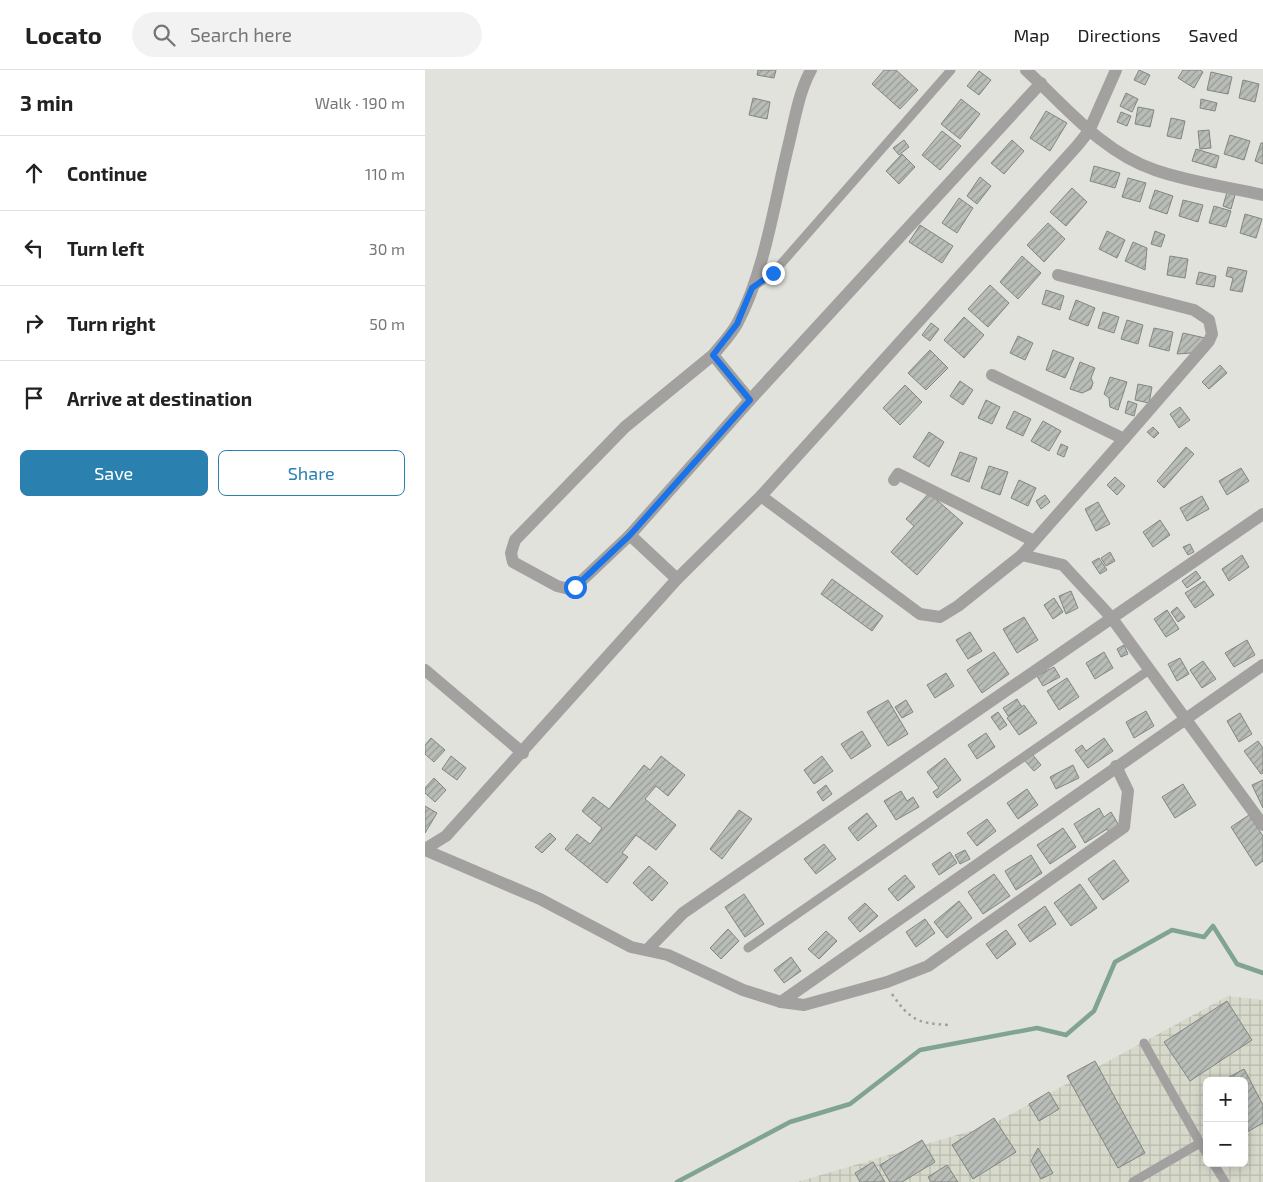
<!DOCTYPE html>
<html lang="en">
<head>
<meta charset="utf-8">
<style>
	body { margin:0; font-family:"Exo 2",sans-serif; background:#f2f2f2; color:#222 }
	.controls { position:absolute; right:15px; bottom:15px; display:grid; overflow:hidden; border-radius:8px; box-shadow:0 2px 12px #0003 }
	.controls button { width:45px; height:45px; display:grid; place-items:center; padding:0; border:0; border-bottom:1px solid #e0e0e0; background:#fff; color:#222; font:25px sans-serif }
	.stop { position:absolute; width:15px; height:15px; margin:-11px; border:4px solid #1a73e8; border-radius:50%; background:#fff }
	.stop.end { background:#1a73e8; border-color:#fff; box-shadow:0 1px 5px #0008 }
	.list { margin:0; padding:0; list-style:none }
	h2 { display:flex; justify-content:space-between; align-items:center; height:65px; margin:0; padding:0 20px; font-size:21px }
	h2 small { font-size:16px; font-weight:400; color:#767676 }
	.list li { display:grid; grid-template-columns:32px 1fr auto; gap:15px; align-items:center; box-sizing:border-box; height:75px; padding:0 20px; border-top:1px solid #e0e0e0 }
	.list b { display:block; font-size:19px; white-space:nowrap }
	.list em { font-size:16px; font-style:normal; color:#767676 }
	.actions { display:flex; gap:10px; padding:15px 20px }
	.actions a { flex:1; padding:11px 0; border:1px solid #2a81b0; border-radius:8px; text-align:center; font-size:18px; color:#2a81b0 }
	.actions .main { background:#2a81b0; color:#fff }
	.icon { flex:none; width:28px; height:28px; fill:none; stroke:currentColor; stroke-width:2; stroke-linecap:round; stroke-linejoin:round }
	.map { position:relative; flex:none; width:838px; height:1112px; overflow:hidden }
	header { display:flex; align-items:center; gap:30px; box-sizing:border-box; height:70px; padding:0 25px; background:#fff; border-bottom:1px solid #e0e0e0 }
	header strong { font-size:24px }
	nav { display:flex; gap:28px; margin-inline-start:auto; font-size:18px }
	.search { width:350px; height:45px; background:#f2f2f2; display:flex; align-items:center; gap:12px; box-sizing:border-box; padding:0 18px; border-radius:28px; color:#767676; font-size:19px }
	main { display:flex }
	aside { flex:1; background:#fff }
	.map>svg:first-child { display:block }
</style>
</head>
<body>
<header>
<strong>Locato</strong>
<div class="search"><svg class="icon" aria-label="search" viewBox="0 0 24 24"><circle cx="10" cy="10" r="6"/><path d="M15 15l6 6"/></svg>Search here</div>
<nav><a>Map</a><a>Directions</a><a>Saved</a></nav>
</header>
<main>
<aside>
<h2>3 min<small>Walk · 190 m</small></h2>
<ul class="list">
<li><svg class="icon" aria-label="ahead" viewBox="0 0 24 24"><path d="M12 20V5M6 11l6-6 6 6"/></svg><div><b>Continue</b></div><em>110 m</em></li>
<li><svg class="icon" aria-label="left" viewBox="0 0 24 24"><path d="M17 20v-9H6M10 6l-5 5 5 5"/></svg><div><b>Turn left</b></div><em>30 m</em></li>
<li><svg class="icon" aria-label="right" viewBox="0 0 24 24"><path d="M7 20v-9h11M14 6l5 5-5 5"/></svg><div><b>Turn right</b></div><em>50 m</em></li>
<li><svg class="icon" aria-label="arrive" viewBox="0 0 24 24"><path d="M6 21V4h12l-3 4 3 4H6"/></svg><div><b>Arrive at destination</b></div></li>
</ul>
<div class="actions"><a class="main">Save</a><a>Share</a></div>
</aside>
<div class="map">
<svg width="838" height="1112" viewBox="0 0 838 1112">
	<defs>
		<pattern id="industrial-grid" width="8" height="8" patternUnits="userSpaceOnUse" patternTransform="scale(1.25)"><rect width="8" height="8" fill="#d7d9cb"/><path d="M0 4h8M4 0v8" fill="none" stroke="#b9bbaf"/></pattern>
		<pattern id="building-hatch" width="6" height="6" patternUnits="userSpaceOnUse" patternTransform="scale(1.25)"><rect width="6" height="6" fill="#b9bdb8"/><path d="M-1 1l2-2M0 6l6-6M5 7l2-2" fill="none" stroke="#979a96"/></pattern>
	</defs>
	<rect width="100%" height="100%" fill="#e2e2dc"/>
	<path fill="url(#industrial-grid)" fill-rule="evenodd" d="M803,926L838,930V1112H372L566,1055ZM782,1011H819V1093H782Z"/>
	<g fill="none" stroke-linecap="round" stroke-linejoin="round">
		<polyline stroke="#80a490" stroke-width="4.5" points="252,1112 365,1052 425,1034 495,980 612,958 641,965 669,941 690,892 747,860 779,867 788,856 812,894 838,903"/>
	</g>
	<g fill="url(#building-hatch)" stroke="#828681">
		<polygon points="333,0 351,0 349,8 332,5"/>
		<polygon points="459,0 471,0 493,20 475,39 447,14"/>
		<polygon points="714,0 725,5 720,15 709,10"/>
		<polygon points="758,0 775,0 778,2 769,18 753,8"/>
		<polygon points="554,1 566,10 554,25 542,16"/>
		<polygon points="786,2 807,7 803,24 782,20"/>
		<polygon points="818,10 834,14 830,32 814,28"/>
		<polygon points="701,23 713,29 707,42 695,36"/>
		<polygon points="328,28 345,32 342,49 324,45"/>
		<polygon points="536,29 555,44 535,69 516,54"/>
		<polygon points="776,29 792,33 790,41 775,38"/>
		<polygon points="713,37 729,40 725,57 710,54"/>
		<polygon points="621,41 642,53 625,81 605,68"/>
		<polygon points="696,42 706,46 702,56 692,52"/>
		<polygon points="746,48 760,51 756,69 742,66"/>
		<polygon points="784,60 786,78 775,79 773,61"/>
		<polygon points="517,61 536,76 515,100 497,85"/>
		<polygon points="805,65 825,71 819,90 799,84"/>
		<polygon points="479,70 484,77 474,85 468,78"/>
		<polygon points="587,70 599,81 579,104 566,93"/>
		<polygon points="836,73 838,73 838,94 830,91"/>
		<polygon points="771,79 794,86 791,98 767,91"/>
		<polygon points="477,84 490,97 474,114 461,101"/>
		<polygon points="669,96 695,103 690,118 665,111"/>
		<polygon points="555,107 566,116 552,134 542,126"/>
		<polygon points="703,108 721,113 715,132 697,127"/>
		<polygon points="647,118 662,132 641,156 625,142"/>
		<polygon points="730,120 748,126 742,144 724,138"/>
		<polygon points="802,122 810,125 806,139 798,136"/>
		<polygon points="534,128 548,138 532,163 517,153"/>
		<polygon points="758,130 778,135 773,152 754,146"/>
		<polygon points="789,136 806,141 801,157 784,153"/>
		<polygon points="820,144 837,149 831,168 815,163"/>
		<polygon points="623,153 640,169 619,192 602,175"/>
		<polygon points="495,155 528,176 517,193 484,172"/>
		<polygon points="682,161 700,170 692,188 674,179"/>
		<polygon points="730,161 740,165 736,177 726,174"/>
		<polygon points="708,172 722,178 720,200 700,191"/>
		<polygon points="597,186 616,203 593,229 575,212"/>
		<polygon points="745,186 763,189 760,208 742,205"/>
		<polygon points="803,197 822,201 817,222 805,220 808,208 801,206"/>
		<polygon points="774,202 791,206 789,217 771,214"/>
		<polygon points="565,215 584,233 563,257 543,239"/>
		<polygon points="621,220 639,226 635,240 617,234"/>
		<polygon points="651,230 670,238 663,256 644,249"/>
		<polygon points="678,242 694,247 689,263 673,258"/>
		<polygon points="539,247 559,265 539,288 519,270"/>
		<polygon points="702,250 718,255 713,274 696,269"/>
		<polygon points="506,253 514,259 505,271 497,265"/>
		<polygon points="729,258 748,262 744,281 724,276"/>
		<polygon points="758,263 780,268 766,283 752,284"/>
		<polygon points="593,266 608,273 600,290 585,283"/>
		<polygon points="505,280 523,298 501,320 483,303"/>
		<polygon points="628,280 649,288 640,308 621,300"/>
		<polygon points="655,292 670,298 666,308 668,313 666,319 657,323 645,319"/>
		<polygon points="795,295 802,303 784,319 777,312"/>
		<polygon points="685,307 702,312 693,340 685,337 684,328 679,324"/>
		<polygon points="535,311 548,320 538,335 525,326"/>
		<polygon points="713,314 727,317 724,333 710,330"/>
		<polygon points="480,315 497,332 475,355 458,338"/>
		<polygon points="561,330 575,337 567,354 553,348"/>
		<polygon points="703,331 712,334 709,346 700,343"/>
		<polygon points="755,337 765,350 754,358 745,344"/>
		<polygon points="589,341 606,349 598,366 581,358"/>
		<polygon points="618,351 636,361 624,381 606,371"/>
		<polygon points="728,357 734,363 729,368 722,362"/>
		<polygon points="504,362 519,372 504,397 488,387"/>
		<polygon points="636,374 643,377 639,387 632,384"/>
		<polygon points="761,377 769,384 739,418 732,411"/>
		<polygon points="535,382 552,388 544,412 526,405"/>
		<polygon points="564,396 583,402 575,425 556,418"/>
		<polygon points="816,398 824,411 802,425 794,411"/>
		<polygon points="690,407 700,416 692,425 682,415"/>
		<polygon points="594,410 611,418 603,436 586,428"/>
		<polygon points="504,423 538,453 492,505 466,482 489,456 481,449"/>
		<polygon points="620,425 625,432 616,439 611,431"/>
		<polygon points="777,426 784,439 762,451 755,438"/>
		<polygon points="673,432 685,454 671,461 660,439"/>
		<polygon points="735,450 745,465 728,477 718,462"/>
		<polygon points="765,474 769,482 763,485 758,477"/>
		<polygon points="685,482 690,491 681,496 676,488"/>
		<polygon points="817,485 824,497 804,511 797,499"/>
		<polygon points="674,488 682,500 675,504 667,492"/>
		<polygon points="771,501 776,508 762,518 757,511"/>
		<polygon points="407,509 458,546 447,561 396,524"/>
		<polygon points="779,511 789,525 770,538 760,523"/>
		<polygon points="646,521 653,538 641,544 634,526"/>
		<polygon points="629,528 638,542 628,549 619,535"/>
		<polygon points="752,537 760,547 753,552 746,542"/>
		<polygon points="742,540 754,559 741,567 729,549"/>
		<polygon points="599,547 613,570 592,583 578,559"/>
		<polygon points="545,562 557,581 543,589 531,570"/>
		<polygon points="822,570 830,585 809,597 800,583"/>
		<polygon points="699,575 703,584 696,587 692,579"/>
		<polygon points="569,582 584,604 557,623 542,600"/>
		<polygon points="679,582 688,598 670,609 661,593"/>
		<polygon points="755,588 764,604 752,611 743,594"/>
		<polygon points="778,591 791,609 777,618 765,600"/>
		<polygon points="629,597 635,607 618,616 612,606"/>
		<polygon points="521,603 529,616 510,628 502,615"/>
		<polygon points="642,608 654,627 634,640 622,621"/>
		<polygon points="592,629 597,637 583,646 578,638"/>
		<polygon points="463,630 483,664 463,676 442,642"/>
		<polygon points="481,630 488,642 477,648 470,637"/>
		<polygon points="599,635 612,653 594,665 582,648"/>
		<polygon points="721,641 729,656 709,668 701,652"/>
		<polygon points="573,642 582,655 575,660 566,647"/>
		<polygon points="815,643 827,664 814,672 802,651"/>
		<polygon points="437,661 446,676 426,689 416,674"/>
		<polygon points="561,663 570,677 552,689 543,675"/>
		<polygon points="6,668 20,680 9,692 0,684 0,675"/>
		<polygon points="679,668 688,681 663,698 650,680 657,675 661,681"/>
		<polygon points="833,671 838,678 838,703 836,704 819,681"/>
		<polygon points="607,684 616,695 609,701 600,691"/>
		<polygon points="26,686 41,698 32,710 17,699"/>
		<polygon points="236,686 260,705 243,726 231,716 220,729 251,755 231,780 211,765 197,783 203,787 182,813 140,779 152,764 165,774 177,758 157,741 168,727 184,739 219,695 225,700"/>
		<polygon points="397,686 408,701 389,714 379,700"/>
		<polygon points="520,688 536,710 512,728 508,722 514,718 502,702"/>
		<polygon points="648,695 654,708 631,719 625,707"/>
		<polygon points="9,708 21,720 10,732 0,723 0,718"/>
		<polygon points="838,710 838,738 827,715"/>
		<polygon points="758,714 771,735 750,748 737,727"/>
		<polygon points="401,715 407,724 398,731 392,722"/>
		<polygon points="602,719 613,735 593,749 582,733"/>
		<polygon points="476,721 482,731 488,727 494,737 471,750 459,731"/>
		<polygon points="0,736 12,743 0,763"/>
		<polygon points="674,738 679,747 686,742 696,759 686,765 682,759 660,773 649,754"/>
		<polygon points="314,740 327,749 297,789 285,779"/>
		<polygon points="442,743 452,756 433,771 423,758"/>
		<polygon points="824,745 838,766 838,791 831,796 806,757"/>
		<polygon points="562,749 571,761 552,776 542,763"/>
		<polygon points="638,758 651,777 625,794 612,775"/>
		<polygon points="125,763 131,769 117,783 110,777"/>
		<polygon points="399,774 411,789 391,804 379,789"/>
		<polygon points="540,780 545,789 535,794 530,785"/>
		<polygon points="525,782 532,793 514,805 507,794"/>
		<polygon points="606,785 617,803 591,820 580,801"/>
		<polygon points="689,790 704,811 678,830 663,809"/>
		<polygon points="224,796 243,813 227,831 208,813"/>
		<polygon points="569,804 585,826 558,844 543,822"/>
		<polygon points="480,805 490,817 473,831 463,819"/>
		<polygon points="655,814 672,838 646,856 629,833"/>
		<polygon points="319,824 339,854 320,867 300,837"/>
		<polygon points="534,831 547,848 522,868 509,852"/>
		<polygon points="440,833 453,846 435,862 423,848"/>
		<polygon points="620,836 631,854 605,872 593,855"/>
		<polygon points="500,849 510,863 491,877 481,862"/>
		<polygon points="303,859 314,871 296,889 285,878"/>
		<polygon points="581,860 591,874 572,889 561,874"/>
		<polygon points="401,861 412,871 394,889 383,879"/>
		<polygon points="366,887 376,901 359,913 349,900"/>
		<polygon points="802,931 827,970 765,1011 739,972"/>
		<polygon points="670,991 720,1083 693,1098 642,1006"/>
		<polygon points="819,999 838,1035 838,1053 820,1063 819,1011 797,1011"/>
		<polygon points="624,1022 634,1039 614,1051 604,1034"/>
		<polygon points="569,1048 591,1082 548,1109 527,1075"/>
		<polygon points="497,1070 510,1092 477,1112 465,1112 455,1095"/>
		<polygon points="613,1078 628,1103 616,1109 606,1091"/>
		<polygon points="448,1092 460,1112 435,1112 430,1103"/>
		<polygon points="522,1095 533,1112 506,1112 503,1107"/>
	</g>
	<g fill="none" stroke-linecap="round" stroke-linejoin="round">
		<path stroke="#9fa09b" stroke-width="2.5" stroke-dasharray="2.5 4" stroke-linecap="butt" d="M467,924C485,950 492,953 523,955"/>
		<g stroke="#a2a19f" stroke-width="9">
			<polyline points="328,217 348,203 526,0"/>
			<polyline points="323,878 724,600"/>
			<polyline points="775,1073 782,1084"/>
			<polyline points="788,1093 800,1112"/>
			<polyline points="708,1112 775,1073 719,973"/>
		</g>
		<g stroke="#a2a19f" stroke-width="12">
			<path d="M601,0C640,36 678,83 730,100C764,112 803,117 838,125"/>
			<polyline points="633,205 769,240 784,250 787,264 784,271 699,369"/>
			<polyline points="288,285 200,357 90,470 86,483 88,492 132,516 144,519 150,517 205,465 325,330 616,13"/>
			<path d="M325,330L288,285C296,275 307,264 313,252C340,201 350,129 364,73C370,48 374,22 386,0"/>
			<polyline points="469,410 473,404 609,471"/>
			<polyline points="336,426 495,544 515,547 533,536 597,485 699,369 567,305"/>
			<polyline points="205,465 252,509"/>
			<polyline points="597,485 638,495 686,547 838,755"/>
			<polyline points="0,600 98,683"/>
			<polyline points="0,779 21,766 252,509 336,426 652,76 664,61 691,0"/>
			<polyline points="0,780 115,829 206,877 243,885 318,920 356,932 379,935 462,912 503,896 699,757 703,721 691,696"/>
			<polyline points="222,880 258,843 838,444"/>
			<polyline points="356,932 838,595"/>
		</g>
	</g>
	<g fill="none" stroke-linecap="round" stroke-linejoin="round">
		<polyline stroke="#1a73e8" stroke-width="6" points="150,517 205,465 325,330 288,285 312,254 327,218 348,203"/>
	</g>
</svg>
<div class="controls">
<button>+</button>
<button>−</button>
</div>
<div class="stop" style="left:150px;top:517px"></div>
<div class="stop end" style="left:348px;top:203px"></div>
</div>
</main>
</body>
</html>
